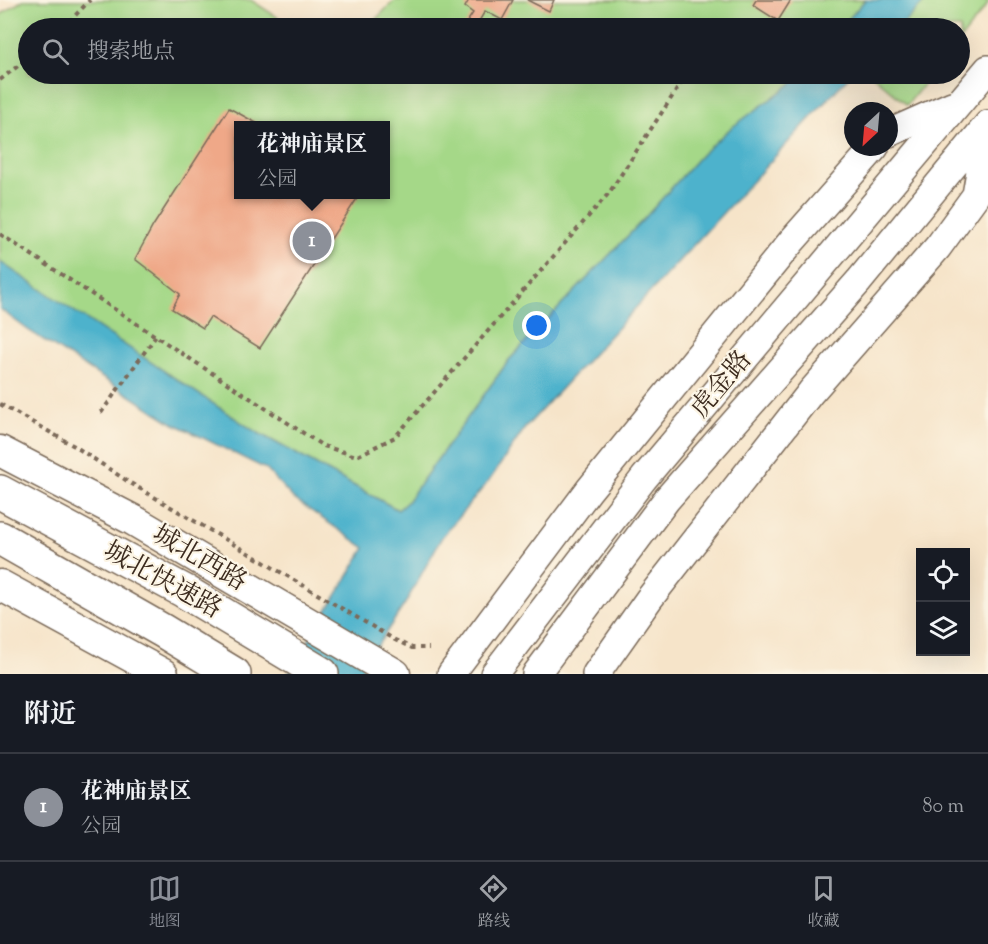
<!DOCTYPE html>
<html lang="zh">
<head>
<meta charset="utf-8">
<style>
	body { margin:0; font-family:"Sorts Mill Goudy","Noto Serif SC",serif; background:#20242c; color:#f1f3f6 }
	.controls { position:absolute; right:18px; bottom:18px; display:grid; overflow:hidden; border-radius:0px; box-shadow:0 6px 24px #0002 }
	.controls button { width:54px; height:54px; display:grid; place-items:center; padding:0; border:0; border-bottom:2px solid #363941; background:#171b24; color:#f1f3f6; font:30px sans-serif }
	.compass { position:absolute; left:844px; top:102px; width:54px; height:54px; border-radius:50%; background:#171b24; box-shadow:0 6px 24px #0002; rotate:206deg }
	.you { position:absolute; left:537px; top:326px; width:21px; height:21px; margin:-15px; border:4px solid #fff; border-radius:50%; background:#1a73e8; box-shadow:0 0 0 9px #1a73e833 }
	.badge { display:grid; place-items:center; width:39px; height:39px; border-radius:50%; background:#8c9099; color:#fff; font-size:20px; font-weight:700 }
	.pin { position:absolute; translate:-50% -50%; border:3px solid #fff; box-shadow:0 2px 6px #0006 }
	.popup { position:absolute; left:234px; top:121px; width:156px; height:78px; box-sizing:border-box; display:grid; place-content:center; border-radius:0px; background:#171b24; filter:drop-shadow(0 2px 4px #0005); font-size:20px; white-space:nowrap; color:#9ea1a6 }
	.popup b { font-size:22px; color:#f1f3f6 }
	.popup::after { content:''; position:absolute; left:50%; top:100%; margin-left:-12px; border:12px solid transparent; border-top-color:#171b24 }
	.list { margin:0; padding:0; list-style:none }
	h2 { display:flex; justify-content:space-between; align-items:center; height:78px; margin:0; padding:0 24px; font-size:26px }
	h2 small { font-size:20px; font-weight:400; color:#9ea1a6 }
	.list li { display:grid; grid-template-columns:39px 1fr auto; gap:18px; align-items:center; box-sizing:border-box; height:108px; padding:0 24px; border-top:2px solid #363941 }
	.list b { display:block; font-size:22px; white-space:nowrap }
	.list p { margin:0; font-size:20px; white-space:nowrap; color:#9ea1a6 }
	.list em { font-size:20px; font-style:normal; color:#9ea1a6 }
	.icon { flex:none; width:33px; height:33px; fill:none; stroke:currentColor; stroke-width:2; stroke-linecap:round; stroke-linejoin:round }
	.map { position:relative; flex:none; width:988px; height:674px; overflow:hidden }
	.search { position:absolute; background:#171b24; box-shadow:0 6px 24px #0002; left:18px; right:18px; top:18px; height:66px; display:flex; align-items:center; gap:15px; box-sizing:border-box; padding:0 21px; border-radius:33px; color:#9ea1a6; font-size:22px }
	.sheet { height:186px; background:#171b24 }
	nav { display:flex; justify-content:space-around; align-items:center; box-sizing:border-box; height:84px; border-top:2px solid #363941; background:#171b24; font-size:16px; color:#9ea1a6 }
	nav a { display:grid; justify-items:center; gap:3px }
	nav .on { color:#8c9099 }
	.map>svg:first-child { display:block }
</style>
</head>
<body>
<div class="map">
<svg width="988" height="674" viewBox="0 0 988 674">
	<rect width="100%" height="100%" fill="#fcf5e5"/>
	<filter id="ink" filterUnits="userSpaceOnUse"><feTurbulence type="fractalNoise" baseFrequency=".0167" numOctaves="2"/><feDisplacementMap in="SourceGraphic" scale="12" xChannelSelector="R" yChannelSelector="G"/><feConvolveMatrix kernelMatrix="1 2 1 2 8 2 1 2 1" color-interpolation-filters="sRGB"/></filter>
	<filter id="wash" filterUnits="userSpaceOnUse"><feTurbulence type="fractalNoise" baseFrequency=".008" numOctaves="4" result="noise"/><feDisplacementMap in="SourceGraphic" scale="24" xChannelSelector="R" yChannelSelector="G"/><feGaussianBlur stdDeviation="1.35" result="paint"/><feColorMatrix in="noise" values="0 0 0 0 0 0 0 0 0 0 0 0 0 0 0 0 0 1.4 0 .05"/><feComposite in="paint" operator="in"/></filter>
	<g filter="url(#wash)">
		<rect width="100%" height="100%" fill="#f6e4c9"/>
		<g fill="#a5d888" stroke="#708153" stroke-width="1.5" fill-rule="evenodd">
			<path d="M23,0H251L294,28H28V74H800L790,85L731,128L702,154L643,220L509,360L407,502L398,510L253,430L0,262V15ZM238,125H386V194H238Z"/>
			<polygon points="395,0 865,0 841,28 367,28"/>
			<polygon points="926,0 988,0 988,4 960,40 960,28 899,28"/>
			<polygon points="871,74 932,74 907,105"/>
		</g>
		<g fill="#4db2cc" stroke="#446e75" stroke-width="1.5">
			<polygon points="865,0 926,0 899,28 841,28"/>
			<polygon points="800,74 851,74 525,428 491,478 442,537 406,602 359,674 288,674 365,548 294,499 266,469 171,422 28,330 0,309 0,262 253,430 398,510 407,502 509,360 643,220 702,154 731,128 790,85"/>
		</g>
		<g id="blocks">
			<g fill="#efa888">
				<polygon points="469,0 513,0 502,20 485,11 475,28 463,28 473,13 465,7"/>
				<polygon points="527,0 554,0 549,11"/>
				<polygon points="756,0 791,0 778,21 753,5"/>
				<polygon points="229,108 260,125 238,125 238,194 360,194 260,348 210,317 203,328 172,309 180,294 135,259 153,226"/>
			</g>
		</g>
	</g>
	<g filter="url(#ink)">
		<use href="#blocks" fill-opacity="0" stroke="#7c6b5a" stroke-width="1.5"/>
		<g fill="none" stroke-linecap="round" stroke-linejoin="round">
			<g stroke="#7c6b5a" stroke-width="30">
				<g id="secondary">
					<polyline points="889,133 952,105"/>
					<polyline points="451,674 589,490 791,242 875,147"/>
					<polyline points="494,674 644,478 988,69"/>
					<polyline points="536,674 667,499 859,281 988,124"/>
					<polyline points="596,674 649,599 811,392 938,247 976,195 988,125"/>
				</g>
			</g>
			<g stroke="#7c6b5a" stroke-width="33">
				<g id="primary">
					<polyline points="0,451 133,520 395,674"/>
					<polyline points="0,585 163,674"/>
				</g>
			</g>
			<g stroke="#7c6b5a" stroke-width="36">
				<g id="highway">
					<polyline points="0,492 184,591 322,674"/>
					<polyline points="0,538 163,631 234,674"/>
				</g>
			</g>
			<g stroke="#7c6b5a" stroke-width="4" stroke-dasharray="4.5 4.5" stroke-linecap="butt">
				<polyline points="63,28 90,0"/>
				<polyline points="717,28 720,23"/>
				<polyline points="0,80 28,58"/>
				<polyline points="0,234 323,446 357,456 395,437 609,193 687,74"/>
				<polyline points="0,404 76,447 127,481 395,640 412,648 429,648"/>
				<polyline points="101,413 156,336"/>
			</g>
			<use href="#secondary" stroke="#fff" stroke-width="27"/>
			<use href="#primary" stroke="#fff" stroke-width="30"/>
			<use href="#highway" stroke="#fff" stroke-width="33"/>
		</g>
	</g>
	<g text-anchor="middle" dominant-baseline="central" stroke-width="4.5" stroke-linejoin="round" paint-order="stroke">
		<g font-size="26" fill="#3b2a1e" stroke="#fcf5e5">
			<text transform="translate(722 385) rotate(-50)">虎金路</text>
			<text transform="translate(199 559) rotate(30)">城北西路</text>
			<text transform="translate(162 581) rotate(29)">城北快速路</text>
		</g>
	</g>
</svg>
<div class="controls">
<button><svg class="icon" aria-label="locate" viewBox="0 0 24 24"><circle cx="12" cy="12" r="6"/><path d="M12 2v4M12 18v4M2 12h4M18 12h4"/></svg></button>
<button><svg class="icon" aria-label="layers" viewBox="0 0 24 24"><path d="M12 4l9 5-9 5-9-5zM3 14l9 5 9-5"/></svg></button>
</div>
<svg class="compass" viewBox="-18 -18 36 36"><path d="M0-13l5 13h-10z" fill="#e53935"/><path d="M0 13l5-13h-10z" fill="#9ea1a6"/></svg>
<div class="you"></div>
<div class="pin badge" style="left:312px;top:241px">1</div>
<div class="popup"><b>花神庙景区</b>公园</div>
<div class="search"><svg class="icon" aria-label="search" viewBox="0 0 24 24"><circle cx="10" cy="10" r="6"/><path d="M15 15l6 6"/></svg>搜索地点</div>
</div>
<section class="sheet">
<h2>附近<small></small></h2>
<ul class="list">
<li><span class="badge">1</span><div><b>花神庙景区</b><p>公园</p></div><em>80 m</em></li>
</ul>
</section>
<nav>
<a class="on"><svg class="icon" aria-label="map" viewBox="0 0 24 24"><path d="M3 6l6-2 6 2 6-2v14l-6 2-6-2-6 2zM9 4v14M15 6v14"/></svg>地图</a>
<a><svg class="icon" aria-label="directions" viewBox="0 0 24 24"><path d="M12 3l9 9-9 9-9-9zM9 14v-3h6M13 9l2 2-2 2"/></svg>路线</a>
<a><svg class="icon" aria-label="saved" viewBox="0 0 24 24"><path d="M7 4h10v16l-5-4-5 4z"/></svg>收藏</a>
</nav>
</body>
</html>
